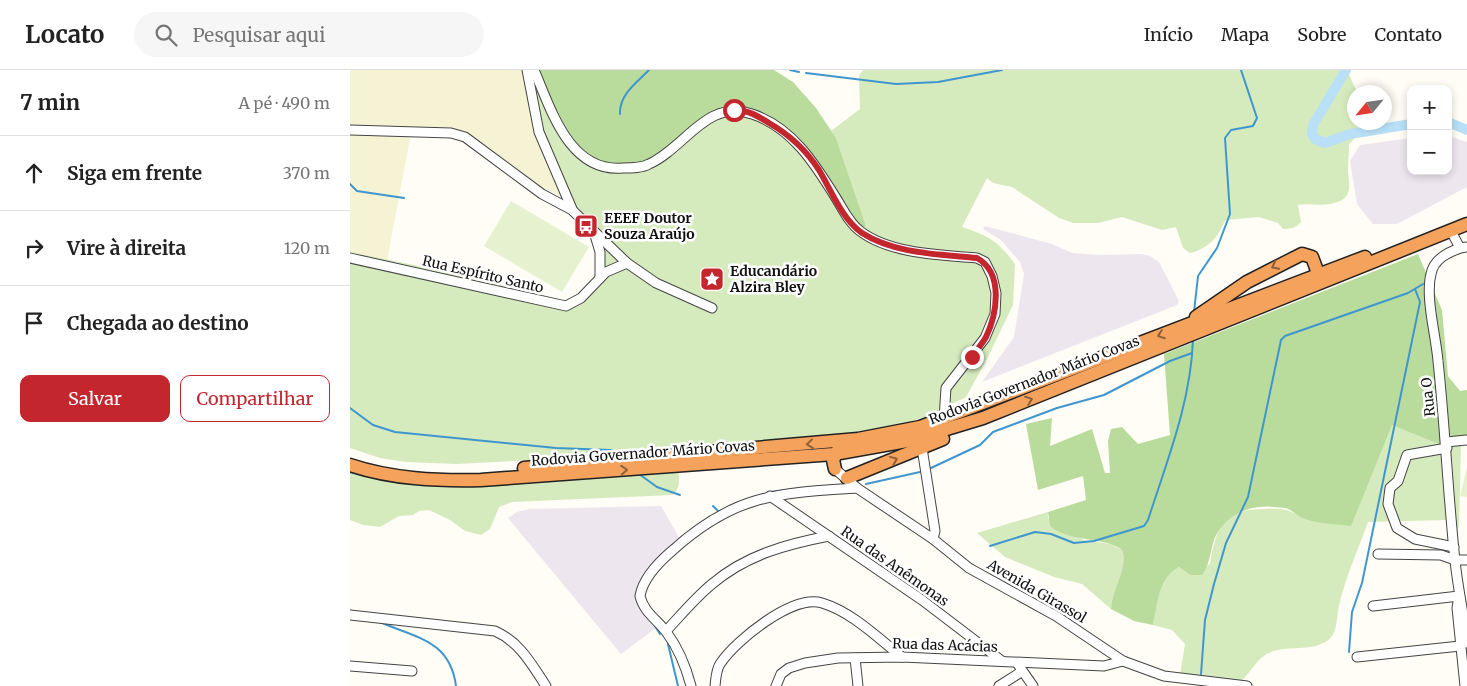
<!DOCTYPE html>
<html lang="pt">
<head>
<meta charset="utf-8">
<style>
	body { margin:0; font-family:Merriweather,serif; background:#f6f6f6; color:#222 }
	.controls { position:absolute; right:15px; top:15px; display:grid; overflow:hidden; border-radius:10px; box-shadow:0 2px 8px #0003 }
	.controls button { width:45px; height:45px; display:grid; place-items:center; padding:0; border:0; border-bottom:1px solid #e0e0e0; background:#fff; color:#222; font:25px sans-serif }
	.compass { position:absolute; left:997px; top:15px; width:45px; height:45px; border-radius:50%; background:#fff; box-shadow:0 2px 8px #0003; rotate:241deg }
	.stop { position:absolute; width:15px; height:15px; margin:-11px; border:4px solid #c4262e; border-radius:50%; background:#fff }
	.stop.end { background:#c4262e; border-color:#fff; box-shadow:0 1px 5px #0008 }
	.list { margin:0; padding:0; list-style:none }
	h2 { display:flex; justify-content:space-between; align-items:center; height:65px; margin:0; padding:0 20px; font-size:21px }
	h2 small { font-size:16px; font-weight:400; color:#767676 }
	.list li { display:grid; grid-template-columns:32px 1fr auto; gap:15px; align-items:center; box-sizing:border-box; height:75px; padding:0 20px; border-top:1px solid #e0e0e0 }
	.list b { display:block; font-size:19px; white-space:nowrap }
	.list em { font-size:16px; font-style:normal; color:#767676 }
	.actions { display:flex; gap:10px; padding:15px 20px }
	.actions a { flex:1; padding:11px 0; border:1px solid #c4262e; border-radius:10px; text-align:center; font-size:18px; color:#c4262e }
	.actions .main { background:#c4262e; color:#fff }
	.icon { flex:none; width:28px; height:28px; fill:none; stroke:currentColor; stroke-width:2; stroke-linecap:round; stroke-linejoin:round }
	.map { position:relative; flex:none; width:1117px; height:616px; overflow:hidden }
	header { display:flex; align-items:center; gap:30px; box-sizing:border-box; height:70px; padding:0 25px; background:#fff; border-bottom:1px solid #e0e0e0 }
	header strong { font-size:24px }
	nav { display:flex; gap:28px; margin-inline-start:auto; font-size:18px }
	.search { width:350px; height:45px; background:#f6f6f6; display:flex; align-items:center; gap:12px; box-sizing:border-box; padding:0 18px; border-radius:28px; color:#767676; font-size:19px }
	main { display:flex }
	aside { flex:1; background:#fff }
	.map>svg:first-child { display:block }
</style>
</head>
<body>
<header>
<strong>Locato</strong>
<div class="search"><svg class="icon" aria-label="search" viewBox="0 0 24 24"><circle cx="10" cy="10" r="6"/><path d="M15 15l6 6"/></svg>Pesquisar aqui</div>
<nav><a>Início</a><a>Mapa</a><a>Sobre</a><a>Contato</a></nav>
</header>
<main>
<aside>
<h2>7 min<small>A pé · 490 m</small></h2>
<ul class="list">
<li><svg class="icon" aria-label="ahead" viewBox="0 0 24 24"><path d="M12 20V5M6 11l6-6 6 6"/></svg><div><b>Siga em frente</b></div><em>370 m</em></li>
<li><svg class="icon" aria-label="right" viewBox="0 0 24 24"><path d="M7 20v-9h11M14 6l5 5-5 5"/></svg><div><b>Vire à direita</b></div><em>120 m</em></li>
<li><svg class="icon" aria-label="arrive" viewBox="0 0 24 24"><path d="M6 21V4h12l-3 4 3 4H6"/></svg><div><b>Chegada ao destino</b></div></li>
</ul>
<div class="actions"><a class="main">Salvar</a><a>Compartilhar</a></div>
</aside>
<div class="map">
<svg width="1117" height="616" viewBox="0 0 1117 616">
	<rect width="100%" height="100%" fill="#fffdf5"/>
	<g fill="#eee6ef">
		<polygon points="1098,66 1117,72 1117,117 1047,154 1023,154 1007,134 1000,91 1010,75 1061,68 1061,101 1098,101"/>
		<polygon points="635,156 702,174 722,183 750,185 791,184 800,186 809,192 829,231 827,235 632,312 664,267 674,204 670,192 651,170 633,159"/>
		<polygon points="311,436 331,471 286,525 290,538 306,558 271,584 158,448 167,442 179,439"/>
	</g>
	<polygon fill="#f6f3d4" points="0,0 174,0 215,129 189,115 119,63 62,58 37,191 0,182"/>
	<g fill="#d5ebbd">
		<path d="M174,0L375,41L427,55L514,159L516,156L486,68L481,61L510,39L509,6L513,0H997L1007,22H1004V52L1008,53V65L999,74C999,83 998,93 998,102C1000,119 1002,130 980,134C969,136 959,133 948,135L951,152C946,158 941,159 933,159L928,153L909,147L876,150C872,155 871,159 868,164C863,173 850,181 840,183L833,178L826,157L812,160L772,147L748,153H723L709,148L662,117L643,113L637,108L612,157C639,166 648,171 665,194L663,235L637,289L616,327L578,346L536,359L489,367L258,386L106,394L56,392L30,388L0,378V182L113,205L214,232L235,222L247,205L250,188L240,160L206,111Z"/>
		<path d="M1042,355L1088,374L1111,373L1109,458L1096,450L1018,452C1008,480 995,508 989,536C986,548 988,564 977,571C960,582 939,575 921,582C906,588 902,602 891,611L830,605L835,574L822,560L803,555C808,534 808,508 829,497L840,505L860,494C866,457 874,439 915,439C934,438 938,439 955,449Z"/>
		<path d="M328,401C330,410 330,419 322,425L162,432L149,437L140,459L131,465L115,461L100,450L79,440L69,441L63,445L49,446L30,457L13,455L0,450V403L75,415L126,417Z"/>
		<path d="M698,442V448L734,470L760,474L772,480C779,496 761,521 761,539L732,514L704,507L655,487L627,463Z"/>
	</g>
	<g fill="#b9dc9c">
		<polygon points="188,0 424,0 443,12 466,38 486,68 516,156 511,160 472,103 427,55 375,41 309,87 271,98 240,90 212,61"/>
		<path d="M1068,184L1092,240L1098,306L1110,321L1117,320V372L1088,374L1042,355L1001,456C987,454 970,454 955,449C948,447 943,440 935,438C910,434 885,438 870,459C859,473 863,490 852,505H840L829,497C808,508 808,534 803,555L784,551L761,539C761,521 779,496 772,480C754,466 720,473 700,456L698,442L736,430L733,406L688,420L676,354L702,348L700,376L742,359L755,403H760L758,371L761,359L772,357L788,374L820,365L814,284Z"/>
	</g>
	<g fill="#e6f2cf">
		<polygon points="161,131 239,177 212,222 134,176"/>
		<polygon points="1117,397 1117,427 1110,426"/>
	</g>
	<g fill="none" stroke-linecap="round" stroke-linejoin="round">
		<g stroke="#3f96cf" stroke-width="2">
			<polyline points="440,0 449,2"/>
			<polyline points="456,3 546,14 588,12 652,0"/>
			<path d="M270,44C269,25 286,13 299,0"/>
			<polyline points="0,114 7,121 54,128"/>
			<polyline points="844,242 848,206 867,178 880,144 875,68 881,60 903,56 907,48 891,0"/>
			<polyline points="0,338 23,355 45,362 206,378 260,380 268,383"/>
			<polyline points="581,398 630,375 643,362 707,338 754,325 820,291 842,283"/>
			<polyline points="289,404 307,417 330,425"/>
			<polyline points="516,414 570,402"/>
			<polyline points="420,422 437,420"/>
			<polyline points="363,436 370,443"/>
			<path d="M640,476L685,462L701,464L724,473L744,471L794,456L798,450C817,391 841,332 843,269"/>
			<path d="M30,552C66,568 100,570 106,616"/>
			<polyline points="303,553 310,564"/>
			<polyline points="318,574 328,616"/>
			<polyline points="999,582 1002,542 1012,513 1070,232 1065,219"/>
			<polyline points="851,604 855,550 864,514 876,473 898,427 931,270 935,266 1058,223 1073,214"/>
		</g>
		<g stroke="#b9e0f7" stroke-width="10">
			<polyline points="996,0 963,55 962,64 965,69 975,73 1000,64 1061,54"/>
			<polyline points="1098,52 1117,60"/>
		</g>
		<g stroke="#444" stroke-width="11">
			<g id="minor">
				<polyline points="177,0 189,62 222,139"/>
				<path d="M184,0C201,39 219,103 273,98C282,98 292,98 299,94C335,78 357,28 402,44C442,57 465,94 486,128C493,139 499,153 510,161C540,184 591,185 627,188L635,192L642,206L646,223L645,244L635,268L596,318L594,349"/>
				<polyline points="0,60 101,63 115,67 192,124 222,140 277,193 306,213 362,238"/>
				<polyline points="1101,161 1110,178 1117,177"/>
				<polyline points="244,162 250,182 250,208"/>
				<path d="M1110,178C1097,183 1084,189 1081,204C1075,227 1086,266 1088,291C1095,357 1098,424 1105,491C1108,519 1114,545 1117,573"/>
				<polyline points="0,188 216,236 231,228 256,202 277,193"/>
				<polyline points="1096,372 1117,370"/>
				<polyline points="572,378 585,461 583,469"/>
				<polyline points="1097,378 1057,385 1048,411 1040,418 1038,434 1047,458 1065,469 1104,477"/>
				<polyline points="485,399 507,418 583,469 619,498 706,546 773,591 814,606 897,616"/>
				<polyline points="420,426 572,530 652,591"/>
				<polyline points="1028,484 1091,485 1105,490 1117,490"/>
				<polyline points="1109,526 1107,538 1115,616"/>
				<polyline points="1023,536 1109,526"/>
				<path d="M0,545L145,561C170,572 182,595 196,616"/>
				<path d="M316,561C331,545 345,528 362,514C396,485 437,474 479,466"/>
				<polyline points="1007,587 1110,576"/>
				<polyline points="505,588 508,616"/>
				<polyline points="667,593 683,616"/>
				<polyline points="0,596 62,601"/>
				<path d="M341,616C336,597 329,579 317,563C308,550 294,543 290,526C293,508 310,491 323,480C385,424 428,423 507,418"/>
				<path d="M365,616C366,608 366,600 370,594C386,570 443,524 472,533C502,542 528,568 552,587"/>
				<polyline points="426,616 431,604 439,598 455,593 488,588 552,587 754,596 773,591"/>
				<polyline points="649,616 671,602"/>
			</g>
		</g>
		<g stroke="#222" stroke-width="15">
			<g id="highway">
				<polyline points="846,247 897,212 952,184 962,187 969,206 967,210"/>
				<path d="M0,395C42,409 87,411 131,410L484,384L557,371L633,348L1117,154"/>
				<polyline points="174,398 508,369 570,357 1015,187"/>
				<polyline points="485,399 483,390 489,378"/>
				<polyline points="497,408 593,369"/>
			</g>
		</g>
		<use href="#minor" stroke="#fff" stroke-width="9"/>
		<use href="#highway" stroke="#f5a25d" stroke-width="12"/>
	</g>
	<defs><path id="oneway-chevron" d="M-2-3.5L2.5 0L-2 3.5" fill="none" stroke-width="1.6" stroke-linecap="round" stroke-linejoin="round" transform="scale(1.25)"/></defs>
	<g stroke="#8e613b">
		<use href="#oneway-chevron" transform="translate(925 196) rotate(153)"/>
		<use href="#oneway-chevron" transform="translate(811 265) rotate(159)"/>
		<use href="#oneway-chevron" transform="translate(679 330) rotate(-21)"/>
		<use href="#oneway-chevron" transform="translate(460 374) rotate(174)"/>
		<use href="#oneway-chevron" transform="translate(544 390) rotate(-22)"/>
		<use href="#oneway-chevron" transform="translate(274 400) rotate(-4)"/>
	</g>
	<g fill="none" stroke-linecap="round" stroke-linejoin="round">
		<path stroke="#c4262e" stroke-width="6" d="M384,40C398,40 408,46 419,53C440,65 456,80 469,100C481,120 492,149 512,163C545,184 589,184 627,188C654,203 647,244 636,267C632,274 626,281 622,287"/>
	</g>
	<defs>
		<g id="bus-square" transform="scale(1.25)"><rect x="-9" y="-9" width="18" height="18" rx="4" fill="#c4262e" stroke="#fff"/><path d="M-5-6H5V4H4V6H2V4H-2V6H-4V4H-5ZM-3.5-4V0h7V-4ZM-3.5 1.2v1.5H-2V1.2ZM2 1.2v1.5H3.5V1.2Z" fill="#fff"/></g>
		<g id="sight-square" transform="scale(1.25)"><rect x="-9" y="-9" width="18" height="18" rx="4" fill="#c4262e" stroke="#fff"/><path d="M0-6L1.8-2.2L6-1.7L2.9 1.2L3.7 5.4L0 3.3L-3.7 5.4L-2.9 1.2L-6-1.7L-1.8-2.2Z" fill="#fff"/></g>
	</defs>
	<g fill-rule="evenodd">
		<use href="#bus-square" x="236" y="156"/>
		<use href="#sight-square" x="362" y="209"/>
	</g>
	<g text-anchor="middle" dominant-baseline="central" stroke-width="5" stroke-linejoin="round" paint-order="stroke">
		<g font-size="14" font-weight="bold" fill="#111" stroke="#fff" text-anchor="start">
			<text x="254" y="148">EEEF Doutor<tspan x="254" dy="16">Souza Araújo</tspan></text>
			<text x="380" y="201">Educandário<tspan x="380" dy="16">Alzira Bley</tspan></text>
		</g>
		<g font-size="14" fill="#111" stroke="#fff">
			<text transform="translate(133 204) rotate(13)">Rua Espírito Santo</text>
			<text transform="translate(684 310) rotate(-21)">Rodovia Governador Mário Covas</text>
			<text transform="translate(1078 327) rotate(-96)">Rua O</text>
			<text transform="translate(293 383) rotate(-4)">Rodovia Governador Mário Covas</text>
			<text transform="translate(545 496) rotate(35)">Rua das Anêmonas</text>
			<text transform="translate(687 521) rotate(30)">Avenida Girassol</text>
			<text transform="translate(595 575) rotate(2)">Rua das Acácias</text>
		</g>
	</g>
</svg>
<div class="controls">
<button>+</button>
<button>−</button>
</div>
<svg class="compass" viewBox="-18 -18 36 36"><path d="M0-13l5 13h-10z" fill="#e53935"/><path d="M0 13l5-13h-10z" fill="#767676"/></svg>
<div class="stop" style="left:384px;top:40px"></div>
<div class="stop end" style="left:622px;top:287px"></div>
</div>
</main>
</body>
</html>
